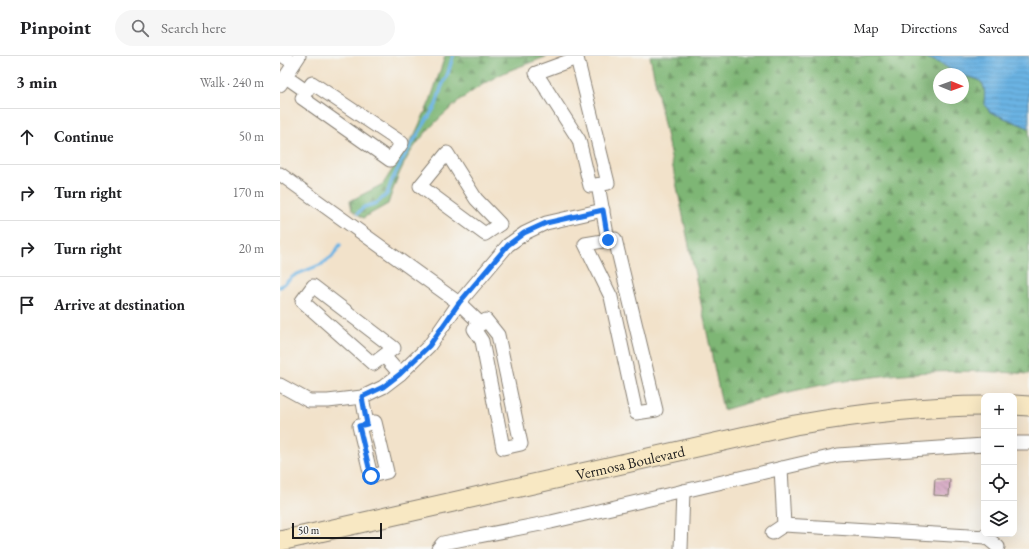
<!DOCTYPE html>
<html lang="en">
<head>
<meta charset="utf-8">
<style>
	body { margin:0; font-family:"EB Garamond",serif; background:#f6f6f6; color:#202124 }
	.controls { position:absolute; right:12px; bottom:12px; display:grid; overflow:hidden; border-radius:8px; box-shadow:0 4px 16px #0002 }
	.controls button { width:36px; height:36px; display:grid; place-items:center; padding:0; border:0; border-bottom:1px solid #e0e0e0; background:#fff; color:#202124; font:20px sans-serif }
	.compass { position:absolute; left:653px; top:12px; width:36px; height:36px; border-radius:50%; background:#fff; box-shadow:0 4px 16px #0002; rotate:91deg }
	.scale { position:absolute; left:12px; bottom:10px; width:90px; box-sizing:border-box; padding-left:4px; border:2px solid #1c1c1c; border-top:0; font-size:11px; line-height:14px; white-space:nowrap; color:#1c1c1c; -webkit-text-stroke:3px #f6f6f2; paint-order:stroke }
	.stop { position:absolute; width:12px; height:12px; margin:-9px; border:3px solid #1a73e8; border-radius:50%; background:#fff }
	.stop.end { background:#1a73e8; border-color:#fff; box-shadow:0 1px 4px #0008 }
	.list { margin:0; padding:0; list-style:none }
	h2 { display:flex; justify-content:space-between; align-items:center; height:52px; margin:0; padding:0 16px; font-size:17px }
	h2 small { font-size:13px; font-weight:400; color:#757577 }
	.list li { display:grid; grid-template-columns:26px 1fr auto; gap:12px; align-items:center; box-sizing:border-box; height:56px; padding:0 16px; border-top:1px solid #e0e0e0 }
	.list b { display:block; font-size:15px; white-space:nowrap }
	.list em { font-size:13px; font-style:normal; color:#757577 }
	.icon { flex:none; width:22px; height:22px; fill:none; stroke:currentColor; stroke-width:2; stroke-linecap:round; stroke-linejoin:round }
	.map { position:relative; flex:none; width:749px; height:493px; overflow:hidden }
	header { display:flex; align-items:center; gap:24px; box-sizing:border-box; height:56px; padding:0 20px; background:#fff; border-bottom:1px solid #e0e0e0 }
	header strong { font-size:19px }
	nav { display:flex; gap:22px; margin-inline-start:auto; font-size:14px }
	.search { width:280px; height:36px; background:#f6f6f6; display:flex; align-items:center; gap:10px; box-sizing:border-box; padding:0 14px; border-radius:22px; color:#757577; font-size:15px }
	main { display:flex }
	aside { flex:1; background:#fff }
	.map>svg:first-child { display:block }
</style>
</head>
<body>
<header>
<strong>Pinpoint</strong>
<div class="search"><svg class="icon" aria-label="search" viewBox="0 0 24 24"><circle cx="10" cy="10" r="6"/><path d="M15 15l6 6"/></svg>Search here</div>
<nav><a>Map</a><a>Directions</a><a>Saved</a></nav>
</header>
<main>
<aside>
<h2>3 min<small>Walk · 240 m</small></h2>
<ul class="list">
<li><svg class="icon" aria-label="ahead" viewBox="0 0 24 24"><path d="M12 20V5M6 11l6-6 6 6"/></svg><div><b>Continue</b></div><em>50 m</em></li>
<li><svg class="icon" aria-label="right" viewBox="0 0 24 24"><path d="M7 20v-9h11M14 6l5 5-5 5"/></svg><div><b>Turn right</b></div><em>170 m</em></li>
<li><svg class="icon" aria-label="right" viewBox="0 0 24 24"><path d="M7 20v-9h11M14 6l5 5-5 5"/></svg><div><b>Turn right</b></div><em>20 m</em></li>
<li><svg class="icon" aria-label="arrive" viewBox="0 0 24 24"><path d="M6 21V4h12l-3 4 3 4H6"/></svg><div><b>Arrive at destination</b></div></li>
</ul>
</aside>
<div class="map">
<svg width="749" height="493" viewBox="0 0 749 493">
	<defs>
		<pattern id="forest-firs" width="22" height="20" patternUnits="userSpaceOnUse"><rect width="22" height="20" fill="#7eb674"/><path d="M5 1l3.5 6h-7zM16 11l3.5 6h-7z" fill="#66935e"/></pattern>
		<pattern id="water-rules" width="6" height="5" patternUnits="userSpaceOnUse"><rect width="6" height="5" fill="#6bb3e3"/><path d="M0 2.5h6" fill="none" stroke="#5c99c2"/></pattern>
		<pattern id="building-back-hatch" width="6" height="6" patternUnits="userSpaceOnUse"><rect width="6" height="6" fill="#d09ebc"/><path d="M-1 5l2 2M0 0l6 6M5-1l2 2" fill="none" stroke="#a88098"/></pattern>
	</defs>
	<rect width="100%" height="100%" fill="#f6f6f2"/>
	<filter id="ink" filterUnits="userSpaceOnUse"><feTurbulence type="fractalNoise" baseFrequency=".025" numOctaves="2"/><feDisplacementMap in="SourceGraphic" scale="8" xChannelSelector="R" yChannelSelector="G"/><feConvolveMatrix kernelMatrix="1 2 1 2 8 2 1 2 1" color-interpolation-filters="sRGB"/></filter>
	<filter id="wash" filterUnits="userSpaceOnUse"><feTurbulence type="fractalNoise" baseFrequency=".012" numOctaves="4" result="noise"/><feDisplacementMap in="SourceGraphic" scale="16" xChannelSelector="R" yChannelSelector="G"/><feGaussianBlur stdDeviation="0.9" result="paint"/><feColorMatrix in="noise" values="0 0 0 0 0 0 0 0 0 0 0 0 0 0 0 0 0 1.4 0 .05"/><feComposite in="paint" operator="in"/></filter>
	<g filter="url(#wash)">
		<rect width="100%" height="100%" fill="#f2e2ca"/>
		<g fill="url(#forest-firs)" stroke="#4d6948">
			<path d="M165,0H268C255,5 241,10 228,15C192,31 152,64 130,97C120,113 114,130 108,148L83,162L72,154L70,145L103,128L135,78L150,45Z"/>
			<path d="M370,0H639L647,2L664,9L677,18H659V42H683V20C704,23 706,28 704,48L710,56L749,72V318C678,312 607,316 537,330C505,336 474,345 443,354Z"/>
		</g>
		<path fill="url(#water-rules)" stroke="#446880" d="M639,0H749V72L710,56L704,48C706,27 704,23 683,20V18C672,18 672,14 663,9C656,5 647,2 639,0Z"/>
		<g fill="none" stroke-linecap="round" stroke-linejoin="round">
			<g stroke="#6bb3e3" stroke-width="3.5">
				<polyline points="78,157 84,151 97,147 107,138 112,124 125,99 156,49 161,32 168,17 173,0"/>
				<polyline points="0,231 15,219 42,208 52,201 60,189"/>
			</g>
		</g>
		<g id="blocks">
			<polygon fill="url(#building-back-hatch)" points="655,423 670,423 669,440 654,439"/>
		</g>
	</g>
	<g filter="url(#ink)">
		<use href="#blocks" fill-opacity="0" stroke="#877f73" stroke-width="1"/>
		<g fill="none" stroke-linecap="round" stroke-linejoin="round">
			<g stroke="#877f73" stroke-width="15">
				<g id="minor">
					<polyline points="3,0 14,7"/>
					<polygon points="297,2 328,127 310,130 299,84 256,17"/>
					<polyline points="6,21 26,35"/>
					<polygon points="32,27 122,87 110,104 22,42"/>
					<polyline points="0,29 19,0"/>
					<polygon points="167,97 196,143 220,168 205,178 140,130"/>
					<polyline points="0,118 179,247 201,268"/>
					<polyline points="318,129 328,184"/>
					<polygon points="335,183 376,354 356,357 331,241 305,188"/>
					<polygon points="33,230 114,292 93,308 22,245"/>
					<polygon points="206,264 218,279 241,388 223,392 202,285 194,273"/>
					<polyline points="104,300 120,318"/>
					<polyline points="0,329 29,345 48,345 82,341 103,331 120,318 149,290 179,247 228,189 245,177 266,167 323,154"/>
					<polyline points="82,341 87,368"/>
					<polygon points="95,366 107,416 91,420 79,370"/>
					<polyline points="734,387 749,387"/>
					<polyline points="501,412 504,469 706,481 706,478"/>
					<polyline points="492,477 504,469"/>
					<polyline points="706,481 718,491"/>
					<polyline points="158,493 163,487 271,466 558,399 704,389"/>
					<polyline points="401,493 403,435"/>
				</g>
			</g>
			<g stroke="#877f73" stroke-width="21">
				<g id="secondary">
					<polyline points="734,349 749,350"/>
					<path id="s1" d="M0,485L515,369C578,358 640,350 704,350"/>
				</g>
			</g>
			<use href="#minor" stroke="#fff" stroke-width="13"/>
			<use href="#secondary" stroke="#f8e8c3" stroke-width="19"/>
		</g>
	</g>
	<g fill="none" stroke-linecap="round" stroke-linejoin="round" filter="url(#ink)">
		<polyline stroke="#1a73e8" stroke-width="5" points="91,420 79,370 87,368 82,341 103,331 120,318 149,290 179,247 228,189 244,177 266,167 323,154 328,184"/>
	</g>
	<g text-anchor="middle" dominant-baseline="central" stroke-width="3" stroke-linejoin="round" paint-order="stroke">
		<g font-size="15" fill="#1c1c1c" stroke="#f6f6f2">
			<text stroke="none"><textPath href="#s1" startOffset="359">Vermosa Boulevard</textPath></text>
		</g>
	</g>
</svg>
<div class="controls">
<button>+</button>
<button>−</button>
<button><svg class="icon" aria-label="locate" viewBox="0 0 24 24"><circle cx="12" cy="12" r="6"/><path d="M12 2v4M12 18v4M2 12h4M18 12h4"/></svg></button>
<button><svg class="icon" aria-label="layers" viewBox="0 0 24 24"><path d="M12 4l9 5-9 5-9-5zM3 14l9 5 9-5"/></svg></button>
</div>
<svg class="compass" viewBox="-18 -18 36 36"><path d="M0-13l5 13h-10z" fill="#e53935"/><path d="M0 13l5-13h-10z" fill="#757577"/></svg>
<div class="scale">50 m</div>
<div class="stop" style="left:91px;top:420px"></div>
<div class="stop end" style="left:328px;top:184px"></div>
</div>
</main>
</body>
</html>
